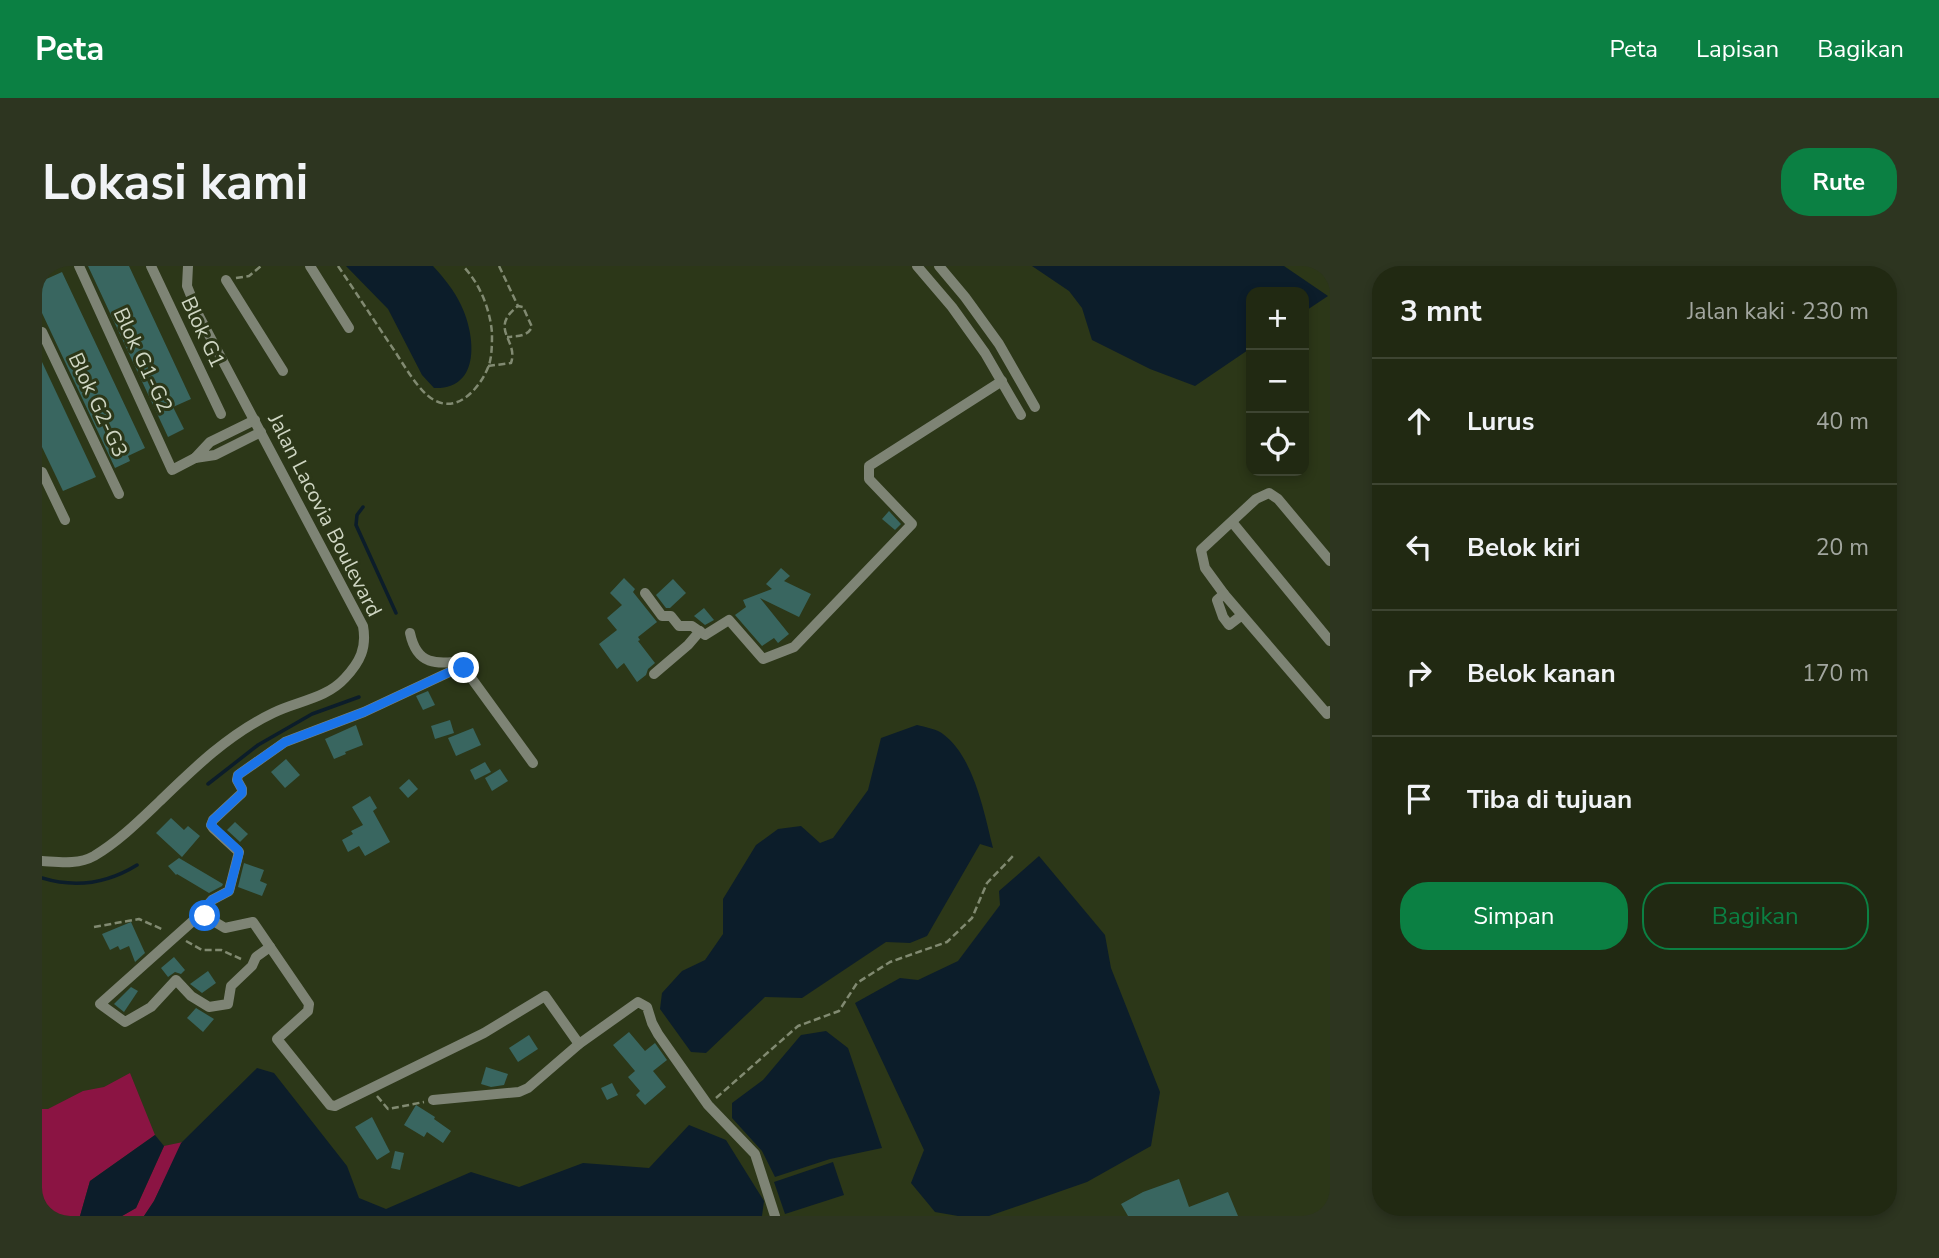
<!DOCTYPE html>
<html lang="id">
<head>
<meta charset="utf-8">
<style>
	body { margin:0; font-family:"Nunito Sans",sans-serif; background:#2d3520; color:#f1f3f6 }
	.controls { position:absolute; right:21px; top:21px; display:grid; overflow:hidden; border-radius:14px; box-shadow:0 4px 10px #0003 }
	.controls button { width:63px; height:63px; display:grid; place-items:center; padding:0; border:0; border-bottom:2px solid #3e4532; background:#212912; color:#f1f3f6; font:35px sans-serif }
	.stop { position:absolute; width:21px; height:21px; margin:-16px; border:5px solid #1a73e8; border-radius:50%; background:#fff }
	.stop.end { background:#1a73e8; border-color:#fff; box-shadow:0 2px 7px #0008 }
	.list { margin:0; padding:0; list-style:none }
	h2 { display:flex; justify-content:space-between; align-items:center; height:91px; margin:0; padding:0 28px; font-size:30px }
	h2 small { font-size:23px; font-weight:400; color:#a2a69f }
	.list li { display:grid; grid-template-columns:46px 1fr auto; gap:21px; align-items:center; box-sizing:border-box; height:126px; padding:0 28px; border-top:2px solid #3e4532 }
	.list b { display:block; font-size:26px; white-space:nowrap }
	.list em { font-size:23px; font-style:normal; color:#a2a69f }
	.actions { display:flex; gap:14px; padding:21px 28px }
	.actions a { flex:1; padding:16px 0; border:2px solid #0b8043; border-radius:28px; text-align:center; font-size:24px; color:#0b8043 }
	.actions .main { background:#0b8043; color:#fff }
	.icon { flex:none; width:38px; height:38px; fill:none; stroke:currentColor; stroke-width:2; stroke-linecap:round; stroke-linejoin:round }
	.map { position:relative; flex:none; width:1288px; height:950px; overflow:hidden; border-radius:28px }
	header { display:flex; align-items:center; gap:42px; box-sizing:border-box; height:98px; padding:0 35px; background:#0b8043; color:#fff }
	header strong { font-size:33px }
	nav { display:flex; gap:38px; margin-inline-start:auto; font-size:24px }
	.intro { display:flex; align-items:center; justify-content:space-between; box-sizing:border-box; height:168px; padding:0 42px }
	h1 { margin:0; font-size:49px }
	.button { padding:18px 32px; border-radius:28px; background:#0b8043; color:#fff; font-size:24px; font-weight:700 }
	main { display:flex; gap:42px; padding:0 42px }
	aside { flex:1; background:#212912; border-radius:28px; box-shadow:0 4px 10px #0003 }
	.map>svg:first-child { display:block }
</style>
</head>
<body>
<header>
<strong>Peta</strong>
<nav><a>Peta</a><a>Lapisan</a><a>Bagikan</a></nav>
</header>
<div class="intro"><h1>Lokasi kami</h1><a class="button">Rute</a></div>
<main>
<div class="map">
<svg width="1288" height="950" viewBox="0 0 1288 950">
	<rect width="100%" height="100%" fill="#2c3718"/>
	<g fill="#8b1443">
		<polygon points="88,807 113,869 48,915 38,950 0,950 0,843 6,843 41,825 62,821"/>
		<polygon points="141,876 112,935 102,950 80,950 94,942 122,880"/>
	</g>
	<g fill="#0c1d2a">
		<path d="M304,0H391C402,12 412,24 419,39C434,70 439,124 392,122L380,109L346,43Z"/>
		<polygon points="990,0 1242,0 1286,30 1262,46 1262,26 1209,26 1209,82 1153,120 1108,103 1050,74 1040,42 1027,25"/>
		<path d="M875,459C883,461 895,463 901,468C932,491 942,546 951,582L938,578L885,670L868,677L844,676L760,732L723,731L664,787L649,786L618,743L620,727L640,705L663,694L681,668V633L714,579L736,563L759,560L778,577L791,572L826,524L839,472Z"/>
		<polygon points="997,590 1063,669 1069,702 1118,826 1109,880 1045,916 947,950 916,950 893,946 869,917 882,884 813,737 858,712 876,714 916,695 958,639 957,625"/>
		<polygon points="784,765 806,782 840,882 788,893 733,911 720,885 690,852 690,837 721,814 759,769"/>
		<polygon points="215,802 232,807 305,900 317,932 344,943 429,906 477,921 541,897 607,902 647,859 684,874 722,935 720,950 102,950 112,935 139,877"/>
		<polygon points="113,869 122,880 94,942 80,950 38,950 48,915"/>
		<polygon points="791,896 802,929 743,948 732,916"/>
	</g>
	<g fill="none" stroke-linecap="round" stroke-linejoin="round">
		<g stroke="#0c1d2a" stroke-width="3.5">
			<polyline points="321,241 315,249 314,259 354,347"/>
			<polyline points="166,518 216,479 270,448 317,431"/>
			<path d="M0,612C33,622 66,617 95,599"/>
		</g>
	</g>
	<g fill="#396660">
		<polygon points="46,0 87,0 149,133 131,141 142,163 126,171"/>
		<polygon points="20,6 103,182 86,190 88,195 73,202 0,47 0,15"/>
		<polygon points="0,96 54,211 21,225 0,181"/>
		<polygon points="847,245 859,258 853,264 840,253"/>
		<polygon points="739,302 748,310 742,315 769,328 757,351 718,332 747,368 736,377 732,372 720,380 693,349 704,341 701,334 730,323 724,318"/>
		<polygon points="582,312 593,323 591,326 615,356 596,371 598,374 596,375 613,397 606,403 604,409 595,416 582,397 575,403 557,378 575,364 565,352 580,339 568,327"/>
		<polygon points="631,313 644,327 628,342 624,342 614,329"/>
		<polygon points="662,342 672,354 663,359 652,350"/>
		<polygon points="386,425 393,439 381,444 374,430"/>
		<polygon points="408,454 412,467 393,473 389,460"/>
		<polygon points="314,459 321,479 303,486 304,488 292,493 283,473"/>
		<polygon points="431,462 439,479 414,490 406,472"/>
		<polygon points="244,493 258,509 243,522 229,506"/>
		<polygon points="443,496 449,506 433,514 428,504"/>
		<polygon points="458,503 466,515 450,525 443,512"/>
		<polygon points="367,513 376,523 366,532 357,522"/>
		<polygon points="328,530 335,542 331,545 348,576 323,590 317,580 306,586 300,574 311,568 309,565 321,559 310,541"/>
		<polygon points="129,552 142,564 146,560 158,570 140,591 114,567"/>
		<polygon points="193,556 206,568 198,576 185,564"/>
		<polygon points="137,592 181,618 180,620 167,627 135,608 134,609 126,600"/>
		<polygon points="202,597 222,604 218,615 225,618 220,630 196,621"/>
		<polygon points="89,656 103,687 93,696 87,680 78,684 76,680 68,684 60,668"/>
		<polygon points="132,691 143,704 139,708 133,706 126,711 119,702"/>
		<polygon points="166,705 174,717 160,727 148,718"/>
		<polygon points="89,721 96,725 82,746 72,738"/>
		<polygon points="154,742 172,753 161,766 145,752"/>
		<polygon points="587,766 603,785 613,777 625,794 611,805 624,821 603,839 594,829 598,825 586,811 593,805 571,779"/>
		<polygon points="487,769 496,783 476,796 467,782"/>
		<polygon points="444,801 466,808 462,819 449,821 439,818"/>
		<polygon points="570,817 576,829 565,834 559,822"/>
		<polygon points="374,839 393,851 392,853 409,865 401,877 385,866 382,871 362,859"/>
		<polygon points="330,851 348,886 335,894 313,861"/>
		<polygon points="353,885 362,887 358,904 349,902"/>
		<polygon points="1137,913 1147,941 1186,926 1196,950 1086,950 1079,938 1101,926"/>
	</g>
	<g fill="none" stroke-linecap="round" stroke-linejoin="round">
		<g stroke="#818a71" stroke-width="2.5" stroke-dasharray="7 3.5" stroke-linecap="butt">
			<path d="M296,0C315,28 333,56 352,84C362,99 377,126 392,134C416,148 439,121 447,99C450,90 450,77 450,67C448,43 438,18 421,0"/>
			<path d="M457,0L476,40L481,41L490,61C485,71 475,70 465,71"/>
			<polyline points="194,12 207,10 219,0"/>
			<path d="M446,100L469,97C477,74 446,63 476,40"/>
			<polyline points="52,661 97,653 122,664"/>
			<polyline points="144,675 160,684 179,684 199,693"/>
			<polyline points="335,830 346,843 382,836"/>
			<polyline points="674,832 756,760 797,745 815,717 848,696 905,676 930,652 945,617 971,590"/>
		</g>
		<g stroke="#7e8475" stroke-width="10">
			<polyline points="37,0 130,204 153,192"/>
			<polyline points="109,0 179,148"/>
			<polyline points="268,0 307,62"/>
			<polyline points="875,0 910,41 943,87 979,149"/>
			<polyline points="897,0 923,31 957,78 993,141"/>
			<polyline points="184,14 241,105"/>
			<polyline points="0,66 77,228"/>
			<polyline points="213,154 168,176 153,192 173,189 219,166"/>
			<polyline points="0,206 23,254"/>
			<polyline points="1190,256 1288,375"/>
			<polyline points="603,327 620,350 629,350 637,360 650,360 663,369 687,354 721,393 752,381 870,258 827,213 827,200 960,115"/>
			<polyline points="1182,328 1163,302 1159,284 1214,233 1227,227 1236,233 1288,295"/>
			<polyline points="1200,349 1187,359 1181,351 1175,334 1182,328 1285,448 1288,445"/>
			<path d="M368,367C375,400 394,398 422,395V399"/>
			<polyline points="612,408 646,379 658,365"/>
			<path d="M0,595C17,596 36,599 52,590C77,575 97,555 118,535C152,502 187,468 231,447C255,435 284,433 303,412C318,396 325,382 321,360L157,50L145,20L146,0"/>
			<polyline points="159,646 163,650 183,662 211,656 267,738 266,745 235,773 288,839 293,840 442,767 503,730 537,778"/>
			<polyline points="228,681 214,691 210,700 189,720 186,738 167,741 149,730 134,714 109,741 83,756 58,738 152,654 170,634 187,625 197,586 171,562 169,559 171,554 200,527 200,523 195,514 196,509 243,476 322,446 414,403 422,402 491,497"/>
			<polyline points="391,834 477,826 486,822 537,778 596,736 605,741 610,757 616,768 666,839 713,888 733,950"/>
		</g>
	</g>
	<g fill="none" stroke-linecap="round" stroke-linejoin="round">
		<polyline stroke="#1a73e8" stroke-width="9" points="163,650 159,646 170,634 187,625 197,587 196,584 169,559 171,554 200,527 200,523 195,514 196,509 243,476 322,446 414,403 422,402"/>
	</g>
	<g text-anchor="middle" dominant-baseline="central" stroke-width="6" stroke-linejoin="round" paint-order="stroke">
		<g font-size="21" fill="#cfd6c3" stroke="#2c3718">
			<text transform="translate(161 66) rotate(65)">Blok G1</text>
			<text transform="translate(101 94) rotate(65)">Blok G1-G2</text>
			<text transform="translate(56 139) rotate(65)">Blok G2-G3</text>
			<text transform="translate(283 249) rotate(63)">Jalan Lacovia Boulevard</text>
		</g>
	</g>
</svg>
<div class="controls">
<button>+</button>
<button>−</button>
<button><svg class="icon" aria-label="locate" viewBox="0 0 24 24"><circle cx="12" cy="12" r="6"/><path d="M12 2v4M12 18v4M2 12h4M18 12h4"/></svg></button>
</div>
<div class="stop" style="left:163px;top:650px"></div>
<div class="stop end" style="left:422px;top:402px"></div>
</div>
<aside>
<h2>3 mnt<small>Jalan kaki · 230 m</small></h2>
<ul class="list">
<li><svg class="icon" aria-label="ahead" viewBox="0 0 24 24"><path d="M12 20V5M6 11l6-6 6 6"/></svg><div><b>Lurus</b></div><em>40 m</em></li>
<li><svg class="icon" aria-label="left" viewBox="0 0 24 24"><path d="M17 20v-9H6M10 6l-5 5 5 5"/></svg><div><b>Belok kiri</b></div><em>20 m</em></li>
<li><svg class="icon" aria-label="right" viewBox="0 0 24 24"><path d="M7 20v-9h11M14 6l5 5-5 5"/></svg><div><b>Belok kanan</b></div><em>170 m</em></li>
<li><svg class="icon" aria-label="arrive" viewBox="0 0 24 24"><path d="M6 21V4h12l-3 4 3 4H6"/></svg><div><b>Tiba di tujuan</b></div></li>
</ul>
<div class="actions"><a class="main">Simpan</a><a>Bagikan</a></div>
</aside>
</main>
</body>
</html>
